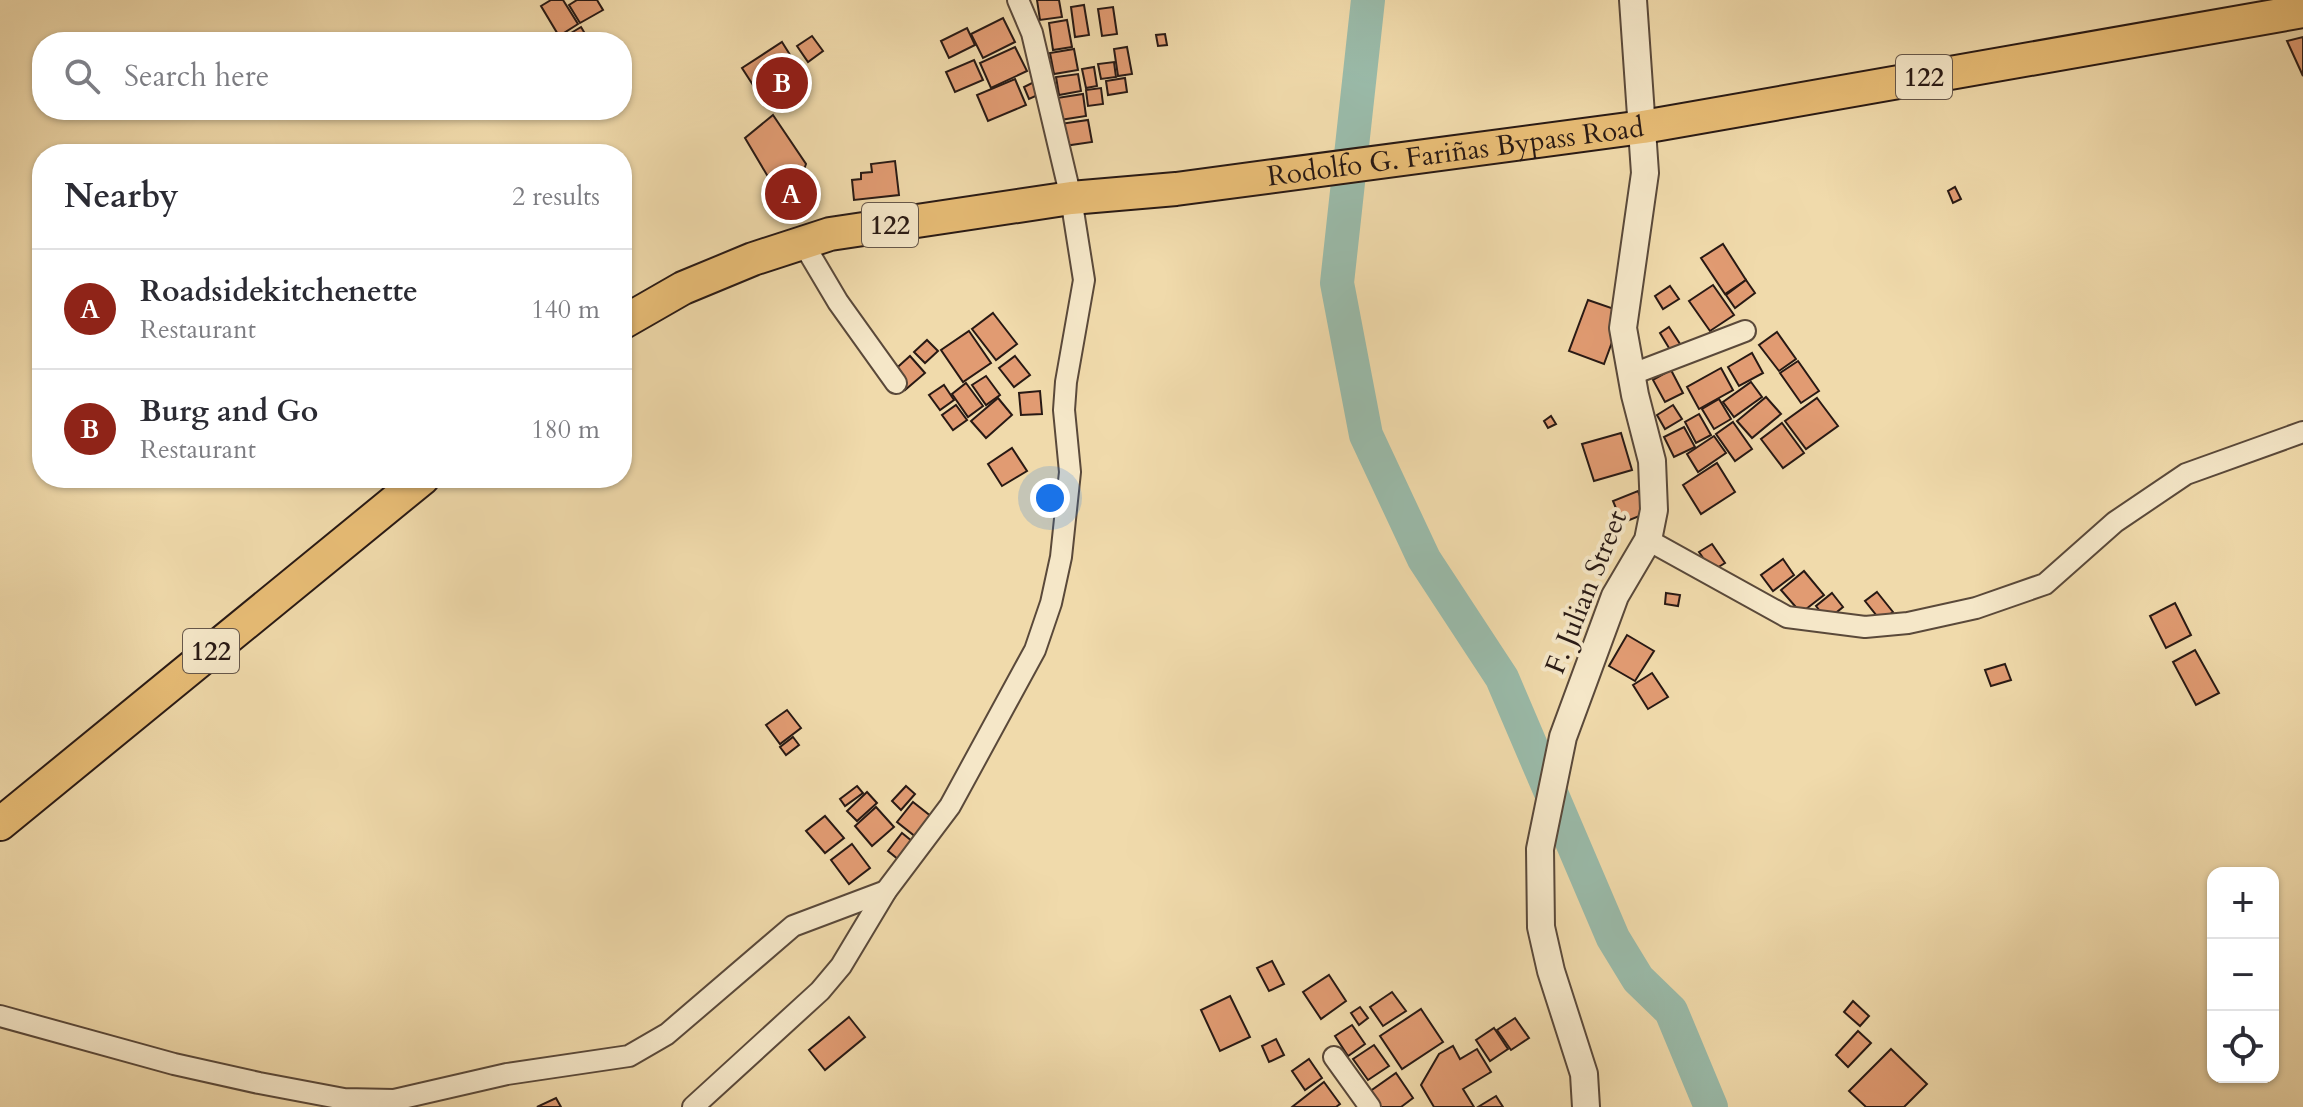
<!DOCTYPE html>
<html lang="en">
<head>
<meta charset="utf-8">
<style>
	body { margin:0; font-family:Cardo,serif; background:#f7f7f7; color:#2b2b33 }
	.controls { position:absolute; right:24px; bottom:24px; display:grid; overflow:hidden; border-radius:16px; box-shadow:0 2px 6px #0004 }
	.controls button { width:72px; height:72px; display:grid; place-items:center; padding:0; border:0; border-bottom:2px solid #e1e1e2; background:#fff; color:#2b2b33; font:40px sans-serif }
	.you { position:absolute; left:1050px; top:498px; width:28px; height:28px; margin:-20px; border:6px solid #fff; border-radius:50%; background:#1a73e8; box-shadow:0 0 0 12px #1a73e833 }
	.badge { display:grid; place-items:center; width:52px; height:52px; border-radius:50%; background:#8f2418; color:#fff; font-size:26px; font-weight:700 }
	.pin { position:absolute; translate:-50% -50%; border:4px solid #fff; box-shadow:0 2px 8px #0006 }
	.list { margin:0; padding:0; list-style:none }
	h2 { display:flex; justify-content:space-between; align-items:center; height:104px; margin:0; padding:0 32px; font-size:34px }
	h2 small { font-size:26px; font-weight:400; color:#7c7c81 }
	.list li { display:grid; grid-template-columns:52px 1fr auto; gap:24px; align-items:center; box-sizing:border-box; height:120px; padding:0 32px; border-top:2px solid #e1e1e2 }
	.list b { display:block; font-size:30px; white-space:nowrap }
	.list p { margin:0; font-size:26px; white-space:nowrap; color:#7c7c81 }
	.list em { font-size:26px; font-style:normal; color:#7c7c81 }
	.icon { flex:none; width:44px; height:44px; fill:none; stroke:currentColor; stroke-width:2; stroke-linecap:round; stroke-linejoin:round }
	.map { position:relative; flex:none; width:2303px; height:1107px; overflow:hidden }
	.search { position:absolute; background:#fff; box-shadow:0 2px 6px #0004; left:32px; top:32px; width:600px; height:88px; display:flex; align-items:center; gap:20px; box-sizing:border-box; padding:0 28px; border-radius:32px; color:#7c7c81; font-size:30px }
	.panel { position:absolute; background:#fff; box-shadow:0 2px 6px #0004; left:32px; top:144px; width:600px; height:344px; border-radius:32px }
	.map>svg:first-child { display:block }
</style>
</head>
<body>
<div class="map">
<svg width="2303" height="1107" viewBox="0 0 2303 1107">
	<rect width="100%" height="100%" fill="#f0daab"/>
	<filter id="stains"><feTurbulence type="fractalNoise" baseFrequency=".0025" numOctaves="4"/><feColorMatrix values="0 0 0 0 .2 0 0 0 0 .09 0 0 0 0 .02 0 0 0 .5 -.17"/></filter>
	<radialGradient id="worn" r=".72"><stop offset=".6" stop-color="#630" stop-opacity="0"/><stop offset="1" stop-color="#630" stop-opacity=".3"/></radialGradient>
	<g fill="none" stroke-linecap="round" stroke-linejoin="round">
		<polyline stroke="#9abbaa" stroke-width="34" points="1368,0 1337,283 1366,435 1424,559 1502,678 1613,938 1638,979 1671,1011 1711,1107"/>
	</g>
	<g fill="#e19b72" stroke="#281914" stroke-width="2">
		<polygon points="551,0 563,0 578,24 559,36 541,6"/>
		<polygon points="577,0 597,0 603,10 580,23 569,5"/>
		<polygon points="1037,0 1059,0 1062,17 1040,20"/>
		<polygon points="1084,5 1089,35 1075,37 1071,7"/>
		<polygon points="1113,7 1117,34 1102,36 1098,9"/>
		<polygon points="1003,18 1015,42 983,58 971,34"/>
		<polygon points="1067,20 1072,47 1053,50 1049,23"/>
		<polygon points="581,27 590,42 563,42 561,39"/>
		<polygon points="967,28 975,45 949,58 941,41"/>
		<polygon points="1165,34 1167,45 1158,46 1156,35"/>
		<polygon points="812,36 823,51 808,62 797,46"/>
		<polygon points="2303,37 2303,76 2287,41"/>
		<polygon points="782,42 802,74 762,99 742,68"/>
		<polygon points="1015,47 1027,71 991,88 980,63"/>
		<polygon points="1127,47 1132,74 1118,76 1114,49"/>
		<polygon points="1074,49 1078,70 1054,74 1050,53"/>
		<polygon points="974,60 983,80 955,92 946,72"/>
		<polygon points="1114,62 1116,77 1101,79 1098,64"/>
		<polygon points="1094,67 1097,86 1086,88 1082,69"/>
		<polygon points="1078,74 1081,91 1059,95 1056,77"/>
		<polygon points="1125,78 1127,92 1108,95 1106,81"/>
		<polygon points="1015,79 1026,105 988,121 977,95"/>
		<polygon points="1034,82 1040,94 1029,99 1024,87"/>
		<polygon points="1101,88 1103,104 1088,106 1086,90"/>
		<polygon points="1083,94 1086,116 1060,120 1057,98"/>
		<polygon points="773,115 806,164 789,212 745,138"/>
		<polygon points="1088,120 1092,142 1064,146 1060,124"/>
		<polygon points="895,161 899,195 854,200 852,180 861,179 861,173 872,172 871,164"/>
		<polygon points="1955,187 1961,199 1953,203 1948,191"/>
		<polygon points="1723,244 1746,280 1725,294 1701,258"/>
		<polygon points="1746,280 1755,293 1735,308 1726,295"/>
		<polygon points="1713,285 1734,315 1710,331 1689,301"/>
		<polygon points="1670,286 1679,299 1663,309 1655,296"/>
		<polygon points="1588,300 1623,312 1604,364 1569,351"/>
		<polygon points="993,313 1017,344 996,360 972,329"/>
		<polygon points="1669,327 1682,347 1672,353 1660,333"/>
		<polygon points="969,331 991,363 963,382 941,350"/>
		<polygon points="1777,332 1796,359 1779,371 1759,345"/>
		<polygon points="927,340 938,351 925,363 914,352"/>
		<polygon points="1752,353 1763,373 1739,386 1728,367"/>
		<polygon points="910,356 925,373 905,390 891,373"/>
		<polygon points="1015,356 1030,375 1014,387 999,368"/>
		<polygon points="1798,361 1819,391 1801,403 1780,373"/>
		<polygon points="1721,368 1733,390 1699,409 1687,387"/>
		<polygon points="1671,370 1683,393 1665,402 1653,380"/>
		<polygon points="986,376 1000,395 986,405 972,385"/>
		<polygon points="1751,382 1762,397 1734,417 1723,402"/>
		<polygon points="966,383 983,406 968,417 952,394"/>
		<polygon points="944,385 954,400 940,410 929,395"/>
		<polygon points="1040,391 1042,414 1021,415 1019,393"/>
		<polygon points="1766,397 1781,414 1752,438 1737,421"/>
		<polygon points="998,398 1012,415 986,438 971,421"/>
		<polygon points="1817,398 1838,426 1806,449 1785,421"/>
		<polygon points="1719,399 1731,419 1714,429 1702,409"/>
		<polygon points="956,405 967,420 953,430 942,415"/>
		<polygon points="1673,405 1682,419 1665,429 1657,415"/>
		<polygon points="1699,414 1711,435 1696,443 1685,422"/>
		<polygon points="1551,416 1556,424 1548,428 1544,421"/>
		<polygon points="1733,422 1752,449 1735,461 1716,434"/>
		<polygon points="1782,423 1804,453 1783,468 1761,439"/>
		<polygon points="1684,427 1695,447 1674,457 1664,437"/>
		<polygon points="1621,433 1632,470 1594,481 1582,444"/>
		<polygon points="1714,436 1726,453 1698,472 1687,454"/>
		<polygon points="1012,448 1027,471 1002,486 988,464"/>
		<polygon points="1717,463 1735,492 1701,514 1683,485"/>
		<polygon points="1638,491 1647,513 1622,523 1613,501"/>
		<polygon points="1712,544 1725,563 1712,571 1699,552"/>
		<polygon points="1783,559 1794,575 1773,591 1761,575"/>
		<polygon points="1804,571 1824,595 1801,613 1781,590"/>
		<polygon points="1877,592 1893,612 1881,621 1865,601"/>
		<polygon points="1666,593 1680,595 1678,606 1665,604"/>
		<polygon points="1832,593 1843,607 1827,620 1816,606"/>
		<polygon points="2175,603 2191,635 2166,648 2150,616"/>
		<polygon points="1627,635 1654,651 1635,681 1609,666"/>
		<polygon points="2195,650 2219,693 2196,705 2173,662"/>
		<polygon points="2005,664 2011,680 1991,686 1985,670"/>
		<polygon points="1652,673 1668,697 1648,709 1633,685"/>
		<polygon points="787,710 801,728 780,744 766,725"/>
		<polygon points="793,737 799,745 786,755 780,747"/>
		<polygon points="857,786 863,793 845,806 840,799"/>
		<polygon points="906,786 915,794 901,810 892,801"/>
		<polygon points="867,792 877,803 857,821 847,811"/>
		<polygon points="913,802 937,821 921,841 897,822"/>
		<polygon points="876,807 894,827 872,846 855,826"/>
		<polygon points="825,816 844,838 825,853 806,831"/>
		<polygon points="902,833 918,846 904,864 888,851"/>
		<polygon points="852,844 870,868 849,884 831,860"/>
		<polygon points="1272,961 1284,984 1269,991 1257,968"/>
		<polygon points="1329,975 1346,1001 1321,1019 1303,992"/>
		<polygon points="1392,992 1406,1011 1383,1026 1370,1007"/>
		<polygon points="1230,996 1250,1037 1220,1051 1201,1010"/>
		<polygon points="1853,1001 1869,1016 1860,1026 1844,1012"/>
		<polygon points="1360,1007 1368,1018 1359,1025 1351,1013"/>
		<polygon points="1421,1009 1443,1042 1402,1069 1380,1036"/>
		<polygon points="849,1017 865,1037 825,1070 809,1050"/>
		<polygon points="1515,1018 1529,1038 1511,1050 1497,1030"/>
		<polygon points="1352,1025 1365,1044 1348,1056 1335,1036"/>
		<polygon points="1494,1028 1508,1049 1490,1061 1476,1040"/>
		<polygon points="1858,1031 1871,1043 1848,1067 1836,1055"/>
		<polygon points="1276,1039 1284,1055 1269,1062 1262,1046"/>
		<polygon points="1374,1045 1389,1066 1368,1080 1353,1059"/>
		<polygon points="1453,1046 1460,1059 1477,1049 1491,1072 1463,1089 1474,1107 1434,1107 1421,1085 1439,1054"/>
		<polygon points="1891,1049 1927,1084 1904,1107 1866,1107 1849,1091"/>
		<polygon points="1309,1059 1322,1078 1305,1090 1292,1071"/>
		<polygon points="1396,1073 1413,1098 1401,1107 1379,1107 1369,1092"/>
		<polygon points="1324,1082 1340,1104 1336,1107 1292,1107"/>
		<polygon points="1496,1096 1503,1107 1478,1107"/>
		<polygon points="556,1098 561,1107 537,1107"/>
	</g>
	<g fill="none" stroke-linecap="round" stroke-linejoin="round">
		<g stroke="#5a493a" stroke-width="24">
			<g id="minor">
				<polyline points="803,243 838,302 896,383"/>
				<polyline points="1630,375 1745,331"/>
				<polyline points="1648,540 1787,617 1865,627 1908,623 1976,608 2045,584 2115,522 2186,474 2303,432"/>
				<polyline points="0,1016 174,1064 259,1083 344,1099 394,1100 507,1074 629,1056 667,1034 793,926 886,891"/>
				<polyline points="1334,1057 1370,1107"/>
				<polyline points="693,1107 820,991 841,966 886,891 950,806 1035,650 1051,603 1061,557 1070,472 1064,410 1066,382 1084,280 1071,198 1032,33 1018,0"/>
			</g>
		</g>
		<g stroke="#5a493a" stroke-width="30">
			<polyline id="tertiary" points="1586,1107 1584,1074 1551,971 1541,927 1540,849 1563,737 1615,596 1648,540 1654,510 1652,461 1635,395 1623,328 1645,173 1633,0"/>
		</g>
		<g stroke="#281914" stroke-width="36">
			<g id="primary">
				<path id="s1" d="M622,323L683,288L753,259L830,234L1071,198L1176,189L1643,127L2303,11"/>
				<polyline points="0,824 423,478"/>
			</g>
		</g>
		<use href="#minor" stroke="#f5e7c8" stroke-width="20"/>
		<use href="#tertiary" stroke="#f5e7c8" stroke-width="26"/>
		<use href="#primary" stroke="#e8bd76" stroke-width="32"/>
	</g>
	<g text-anchor="middle" dominant-baseline="central" stroke-width="8" stroke-linejoin="round" paint-order="stroke">
		<g fill="#f5e7c8" stroke="#66574a" stroke-width="2">
			<rect x="1896" y="55" width="56" height="44" rx="6"/>
			<rect x="862" y="203" width="56" height="44" rx="6"/>
			<rect x="183" y="629" width="56" height="44" rx="6"/>
		</g>
		<g font-size="26" font-weight="bold" fill="#281914">
			<text x="1924" y="77">122</text>
			<text x="890" y="225">122</text>
			<text x="211" y="651">122</text>
		</g>
		<g font-size="28" fill="#281914" stroke="#f5e7c8">
			<text stroke="none"><textPath href="#s1" startOffset="858">Rodolfo G. Fariñas Bypass Road</textPath></text>
			<text transform="translate(1586 592) rotate(-68)">F. Julian Street</text>
		</g>
	</g>
	<rect width="100%" height="100%" filter="url(#stains)"/>
	<rect width="100%" height="100%" fill="url(#worn)"/>
</svg>
<div class="controls">
<button>+</button>
<button>−</button>
<button><svg class="icon" aria-label="locate" viewBox="0 0 24 24"><circle cx="12" cy="12" r="6"/><path d="M12 2v4M12 18v4M2 12h4M18 12h4"/></svg></button>
</div>
<div class="you"></div>
<div class="pin badge" style="left:791px;top:194px">A</div>
<div class="pin badge" style="left:782px;top:83px">B</div>
<div class="search"><svg class="icon" aria-label="search" viewBox="0 0 24 24"><circle cx="10" cy="10" r="6"/><path d="M15 15l6 6"/></svg>Search here</div>
<section class="panel">
<h2>Nearby<small>2 results</small></h2>
<ul class="list">
<li><span class="badge">A</span><div><b>Roadsidekitchenette</b><p>Restaurant</p></div><em>140 m</em></li>
<li><span class="badge">B</span><div><b>Burg and Go</b><p>Restaurant</p></div><em>180 m</em></li>
</ul>
</section>
</div>
</body>
</html>
